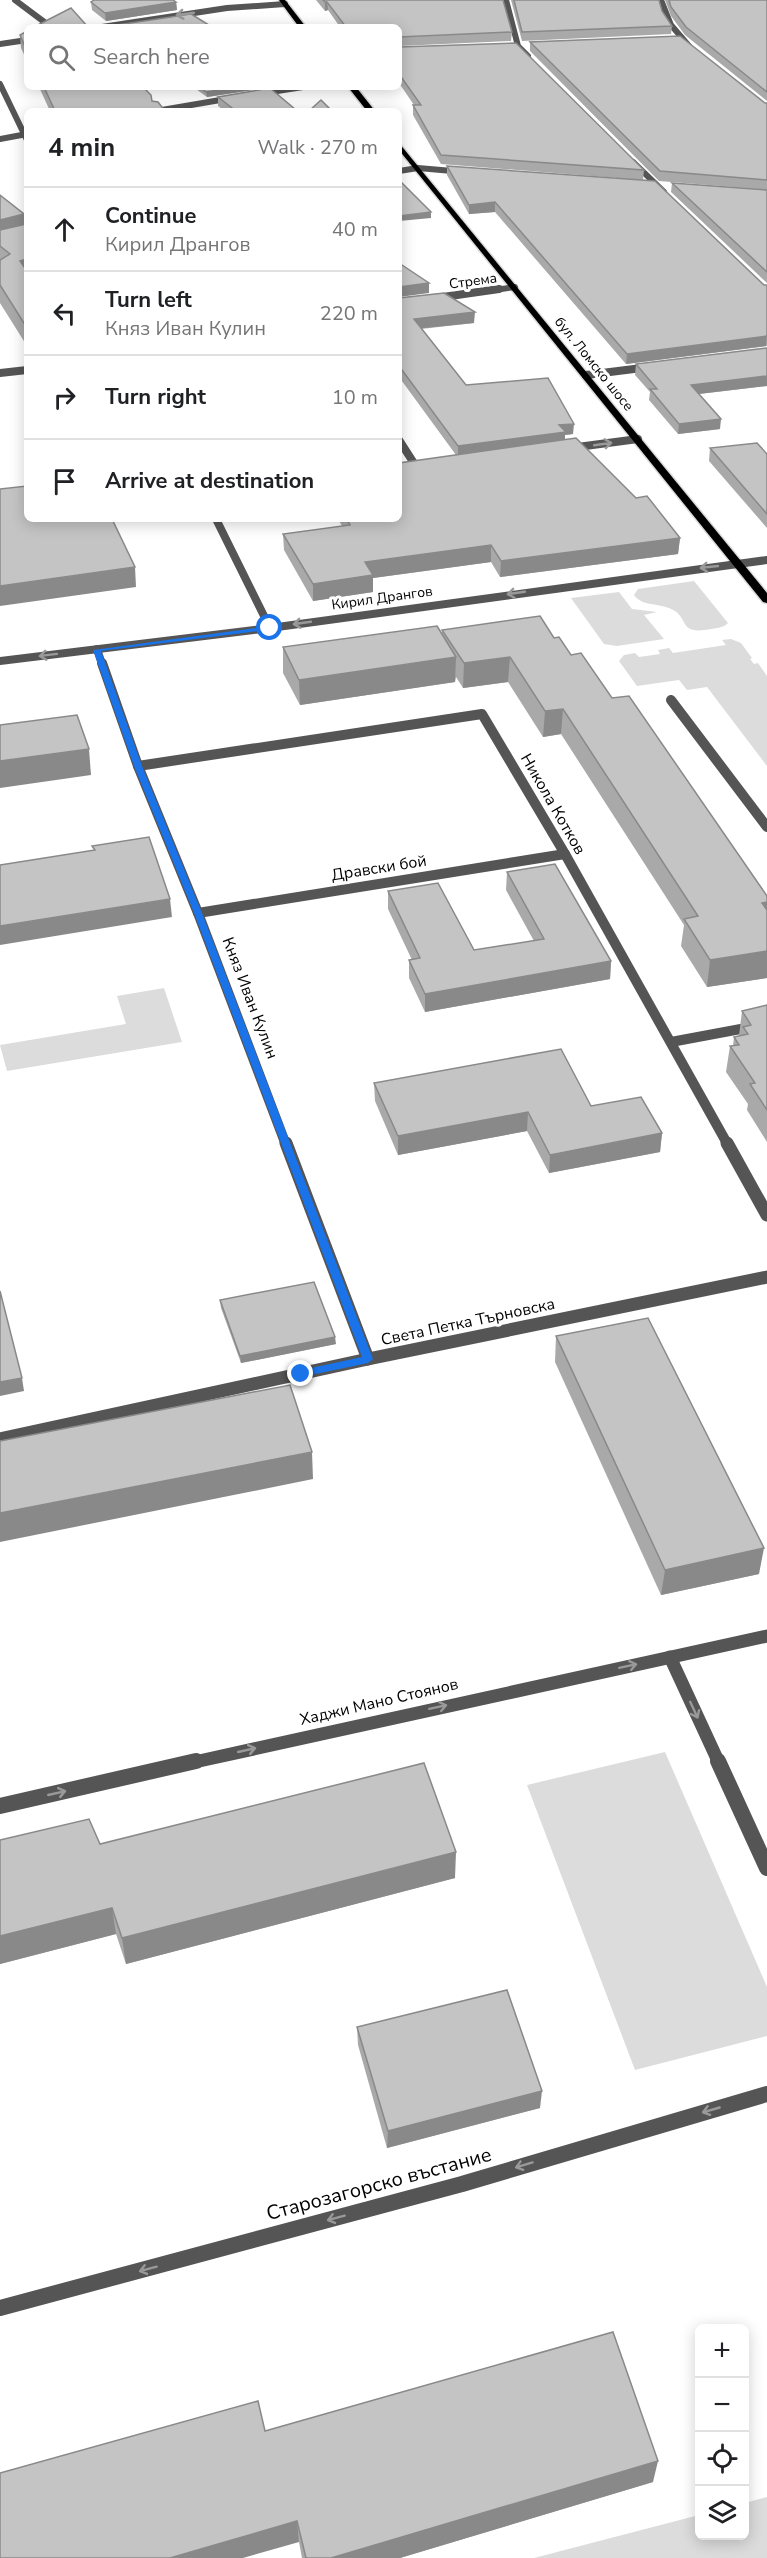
<!DOCTYPE html>
<html lang="en">
<head>
<meta charset="utf-8">
<style>
	body { margin:0; font-family:"Nunito Sans",sans-serif; background:#f2f2f2; color:#202124 }
	.controls { position:absolute; right:18px; bottom:18px; display:grid; overflow:hidden; border-radius:9px; box-shadow:0 3px 15px #0003 }
	.controls button { width:54px; height:54px; display:grid; place-items:center; padding:0; border:0; border-bottom:2px solid #e0e0e0; background:#fff; color:#202124; font:30px sans-serif }
	.stop { position:absolute; width:18px; height:18px; margin:-14px; border:4px solid #1a73e8; border-radius:50%; background:#fff }
	.stop.end { background:#1a73e8; border-color:#fff; box-shadow:0 2px 6px #0008 }
	.list { margin:0; padding:0; list-style:none }
	h2 { display:flex; justify-content:space-between; align-items:center; height:78px; margin:0; padding:0 24px; font-size:26px }
	h2 small { font-size:20px; font-weight:400; color:#757577 }
	.list li { display:grid; grid-template-columns:39px 1fr auto; gap:18px; align-items:center; box-sizing:border-box; height:84px; padding:0 24px; border-top:2px solid #e0e0e0 }
	.list b { display:block; font-size:22px; white-space:nowrap }
	.list p { margin:0; font-size:20px; white-space:nowrap; color:#757577 }
	.list em { font-size:20px; font-style:normal; color:#757577 }
	.icon { flex:none; width:33px; height:33px; fill:none; stroke:currentColor; stroke-width:2; stroke-linecap:round; stroke-linejoin:round }
	.map { position:relative; flex:none; width:767px; height:2558px; overflow:hidden }
	.search { position:absolute; background:#fff; box-shadow:0 3px 15px #0003; left:24px; top:24px; width:378px; height:66px; display:flex; align-items:center; gap:15px; box-sizing:border-box; padding:0 21px; border-radius:9px; color:#757577; font-size:22px }
	.panel { position:absolute; background:#fff; box-shadow:0 3px 15px #0003; left:24px; top:108px; width:378px; height:414px; border-radius:9px }
	.map>svg:first-child { display:block }
</style>
</head>
<body>
<div class="map">
<svg width="767" height="2558" viewBox="0 0 767 2558">
	<rect width="100%" height="100%" fill="#fff"/>
	<g fill="#dcdcdc">
		<path d="M694,581L728,623C723,628 717,628 711,629C676,636 691,616 669,608C656,603 642,606 634,595L638,589Z"/>
		<polygon points="619,592 632,609 657,612 644,615 664,639 617,646 604,644 571,598"/>
		<polygon points="731,639 741,643 752,658 750,659 754,664 758,663 767,676 767,766 707,687 687,690 679,680 637,686 619,661 624,655 635,653 639,657 660,654 658,650 669,648 673,653 726,645 722,640"/>
		<polygon points="164,988 182,1042 7,1071 0,1045 126,1024 117,996"/>
		<polygon points="665,1752 767,1987 767,2036 635,2070 527,1785"/>
		<polygon points="767,2497 767,2558 534,2558 699,2515 700,2536 744,2536 745,2503"/>
	</g>
	<g fill="none" stroke-linecap="round" stroke-linejoin="round">
		<g stroke="#dbdbdb" stroke-width="3">
			<g id="primary">
				<polygon points="279,0 285,0 306,27 299,27"/>
				<polygon points="348,87 356,87 375,111 367,111"/>
				<polygon points="399,143 767,593 767,603 763,602 399,150"/>
			</g>
		</g>
		<g stroke="#555" stroke-width="6">
			<polyline points="15,0 51,27"/>
			<polyline points="506,0 518,46 528,56"/>
			<polyline points="661,0 671,25 689,46"/>
			<polyline points="102,27 227,8 285,4"/>
			<polyline points="0,44 27,40"/>
			<polyline points="0,84 27,140"/>
			<polyline points="258,94 303,87"/>
			<polyline points="156,111 232,98"/>
			<polyline points="0,139 27,134"/>
			<polyline points="633,162 664,192"/>
			<polyline points="399,171 418,168 464,172"/>
			<polyline points="488,291 515,287"/>
		</g>
		<g stroke="#555" stroke-width="8">
			<polyline points="436,298 499,289"/>
			<polyline points="0,373 27,370"/>
			<polyline points="586,375 650,367"/>
			<polyline points="399,440 417,468"/>
			<polyline points="570,448 638,439"/>
			<polyline points="216,519 270,628"/>
			<polyline points="97,649 102,664"/>
			<polyline points="0,661 270,628 767,560"/>
		</g>
		<g stroke="#555" stroke-width="10">
			<polyline points="102,663 138,766 198,913 286,1145"/>
			<polyline points="671,700 767,827"/>
			<polyline points="138,766 482,714 565,854 728,1145"/>
			<polyline points="198,913 565,854"/>
			<polyline points="671,1042 767,1024"/>
		</g>
		<g stroke="#555" stroke-width="13">
			<polyline points="286,1143 368,1359"/>
			<polyline points="727,1143 767,1215"/>
			<polyline points="0,1439 368,1359 767,1277"/>
			<polyline points="670,1657 719,1763"/>
			<polyline points="190,1763 767,1636"/>
		</g>
		<g stroke="#555" stroke-width="16">
			<polyline points="718,1761 767,1868"/>
			<polyline points="0,1806 196,1761"/>
			<polyline points="0,2308 462,2184 767,2094"/>
		</g>
		<use href="#primary" fill="#000" fill-rule="evenodd"/>
	</g>
	<g fill="#a9a9a9">
		<polygon points="316,0 503,0 512,32 511,41 399,46 399,27 340,27 328,10 325,11"/>
		<polygon points="511,0 659,0 662,11 672,26 671,34 522,41"/>
		<polygon points="665,0 767,0 767,101 685,35 671,16"/>
		<polygon points="91,2 176,2 177,10 106,21 92,10"/>
		<polygon points="27,31 27,61 21,48 20,35"/>
		<polygon points="530,42 767,103 767,283 671,192 672,183 759,189 659,181 530,51"/>
		<polygon points="399,47 644,170 643,180 441,164 413,115 413,105 414,105 399,83"/>
		<polygon points="39,87 143,87 152,101 165,111 50,111"/>
		<polygon points="193,87 260,87 260,89 207,97"/>
		<polygon points="218,97 296,111 225,111 218,106"/>
		<polygon points="447,166 764,285 767,285 767,346 626,364 495,212 469,214 447,175"/>
		<polygon points="0,195 25,225 27,223 27,346 0,303"/>
		<polygon points="399,298 474,323 421,329 466,385 573,434 565,435 565,439 636,498 680,538 678,554 500,577 491,562 373,578 373,592 313,601 284,550 283,534 342,526 338,519 399,519 456,455 399,377"/>
		<polygon points="767,348 767,386 699,394 720,429 678,434 649,400 650,392 635,375 636,364"/>
		<polygon points="710,448 767,454 767,528 709,461"/>
		<polygon points="442,630 554,638 612,698 767,896 767,978 707,987 681,946 684,925 561,734 543,737 508,682 463,688 456,677 455,682 300,705 283,673 283,647 442,633"/>
		<polygon points="507,872 611,961 610,979 425,1012 409,978 409,960 412,960 388,909 388,891 474,950 534,941 506,890"/>
		<polygon points="767,1005 767,1142 747,1110 748,1104 726,1072 730,1046 733,1046 734,1037 739,1036 742,1011"/>
		<polygon points="374,1083 591,1106 662,1133 660,1152 549,1173 527,1131 398,1155 375,1101"/>
		<polygon points="220,1300 336,1344 241,1363 221,1308"/>
		<polygon points="556,1336 759,1574 661,1595 555,1362"/>
		<polygon points="0,1840 455,1878 126,1964 116,1934 0,1964"/>
		<polygon points="357,2027 540,2108 387,2148 358,2045"/>
		<polygon points="265,2431 653,2482 400,2558 302,2558 299,2542"/>
	</g>
	<g fill="#898989">
		<polygon points="176,2 177,10 106,21 105,13"/>
		<polygon points="325,2 327,2 328,10 325,11"/>
		<polygon points="238,87 260,87 260,89 207,97 206,92"/>
		<polygon points="495,202 495,212 469,214 469,205"/>
		<polygon points="431,212 431,218 399,221 399,216"/>
		<polygon points="24,214 26,235 0,241 0,220"/>
		<polygon points="27,259 27,281 20,261"/>
		<polygon points="429,283 429,293 399,297 399,287"/>
		<polygon points="475,312 474,323 414,329 414,319"/>
		<polygon points="767,336 766,346 626,364 627,354"/>
		<polygon points="767,376 767,386 690,395 691,385"/>
		<polygon points="721,419 720,429 678,434 679,424"/>
		<polygon points="574,424 573,434 565,435 565,443 458,457 458,446 559,425"/>
		<polygon points="680,538 678,554 500,577 501,561"/>
		<polygon points="491,545 491,562 373,578 373,592 313,601 313,584 365,562"/>
		<polygon points="135,567 136,587 0,606 0,586"/>
		<polygon points="456,657 455,682 300,705 299,680"/>
		<polygon points="510,657 508,682 463,688 464,663"/>
		<polygon points="563,709 561,734 543,737 545,711"/>
		<polygon points="89,749 91,775 0,788 0,761"/>
		<polygon points="170,899 172,917 0,945 0,926"/>
		<polygon points="767,902 767,928 762,903"/>
		<polygon points="767,951 767,978 707,987 710,960"/>
		<polygon points="611,961 610,979 425,1012 425,994"/>
		<polygon points="528,1112 527,1131 398,1155 398,1136"/>
		<polygon points="662,1133 660,1152 549,1173 550,1155"/>
		<polygon points="335,1337 336,1344 241,1363 240,1356"/>
		<polygon points="22,1378 24,1391 0,1396 0,1382"/>
		<polygon points="312,1452 313,1479 0,1542 0,1513"/>
		<polygon points="764,1548 759,1574 661,1595 665,1570"/>
		<polygon points="456,1852 455,1878 126,1964 122,1938"/>
		<polygon points="112,1908 116,1934 0,1964 0,1936"/>
		<polygon points="542,2091 540,2108 387,2148 388,2131"/>
		<polygon points="658,2461 653,2482 400,2558 331,2558"/>
		<polygon points="297,2521 299,2542 243,2558 170,2558"/>
	</g>
	<g fill="#c4c4c4" stroke="#898989" stroke-width="1.5">
		<polygon points="94,0 173,0 176,2 105,13 91,2"/>
		<polygon points="323,0 503,0 512,32 399,37 399,27 346,27 327,2 325,2"/>
		<polygon points="514,0 659,0 662,11 672,26 522,32"/>
		<polygon points="669,0 767,0 767,92 686,27 671,7"/>
		<polygon points="71,8 88,27 34,27"/>
		<polygon points="191,14 209,25 197,27 120,27 117,25"/>
		<polygon points="27,31 27,51 20,35"/>
		<polygon points="680,36 765,103 767,103 767,180 660,171 530,42"/>
		<polygon points="516,43 644,170 441,155 413,105 421,105 399,74 399,47"/>
		<polygon points="44,87 143,87 151,95 152,101 158,102 165,111 55,111"/>
		<polygon points="200,87 238,87 206,92"/>
		<polygon points="270,88 296,110 287,111 236,111 218,97"/>
		<polygon points="321,100 332,111 309,111"/>
		<polygon points="447,166 655,181 764,285 767,285 767,336 627,354 495,202 469,205"/>
		<polygon points="399,180 431,212 399,216"/>
		<polygon points="672,183 767,190 767,272"/>
		<polygon points="0,195 24,214 0,220"/>
		<polygon points="27,223 27,259 20,261 27,271 27,328 0,285 0,260 10,254 0,246 0,230 26,224"/>
		<polygon points="399,263 429,283 399,287"/>
		<polygon points="444,293 475,312 414,319 466,385 548,378 574,424 559,425 566,432 458,446 399,366 399,298"/>
		<polygon points="767,348 767,376 691,385 721,419 679,424 650,389 657,389 636,364"/>
		<polygon points="576,438 636,498 647,496 680,538 501,561 491,545 365,562 373,575 313,584 283,534 350,525 347,519 399,519 399,463"/>
		<polygon points="757,443 767,454 767,514 710,448"/>
		<polygon points="27,486 27,519 112,519 135,567 0,586 0,489"/>
		<polygon points="540,616 554,638 559,637 571,655 581,653 612,698 629,696 767,896 767,902 762,903 767,910 767,951 710,960 684,919 698,916 563,709 545,711 510,657 464,663 442,630"/>
		<polygon points="437,626 456,657 299,680 283,647"/>
		<polygon points="77,715 89,749 0,761 0,725"/>
		<polygon points="149,837 170,899 0,926 0,865 95,850 92,846"/>
		<polygon points="555,864 611,961 425,994 409,960 420,958 388,891 438,883 474,950 544,939 507,872"/>
		<polygon points="767,1005 767,1110 750,1084 755,1083 730,1046 739,1045 734,1037 748,1034 743,1027 751,1025 742,1011"/>
		<polygon points="561,1049 591,1106 641,1097 662,1133 550,1155 528,1112 398,1136 374,1083"/>
		<polygon points="314,1282 335,1337 240,1356 220,1300"/>
		<polygon points="0,1291 22,1378 0,1382"/>
		<polygon points="648,1318 764,1548 665,1570 556,1336"/>
		<polygon points="290,1385 312,1452 0,1513 0,1441"/>
		<polygon points="424,1763 456,1852 122,1938 112,1908 0,1936 0,1840 89,1819 100,1844"/>
		<polygon points="507,1990 542,2091 388,2131 357,2027"/>
		<polygon points="613,2332 658,2461 331,2558 306,2558 297,2521 170,2558 0,2558 0,2473 258,2401 265,2431"/>
	</g>
	<defs><path id="oneway-shaft" d="M-6 0H5M1.5-3L5.5 0L1.5 3" fill="none" stroke-width="1.6" stroke-linecap="round" stroke-linejoin="round" transform="scale(1.5)"/></defs>
	<g stroke="#999">
		<use href="#oneway-shaft" transform="translate(185 14) rotate(172)"/>
		<use href="#oneway-shaft" transform="translate(603 444) rotate(-8)"/>
		<use href="#oneway-shaft" transform="translate(709 567) rotate(174)"/>
		<use href="#oneway-shaft" transform="translate(516 593) rotate(172)"/>
		<use href="#oneway-shaft" transform="translate(302 623) rotate(172)"/>
		<use href="#oneway-shaft" transform="translate(48 655) rotate(173)"/>
		<use href="#oneway-shaft" transform="translate(628 1666) rotate(-12)"/>
		<use href="#oneway-shaft" transform="translate(438 1707) rotate(-12)"/>
		<use href="#oneway-shaft" transform="translate(694 1710) rotate(65)"/>
		<use href="#oneway-shaft" transform="translate(247 1750) rotate(-13)"/>
		<use href="#oneway-shaft" transform="translate(57 1793) rotate(-13)"/>
		<use href="#oneway-shaft" transform="translate(711 2110) rotate(164)"/>
		<use href="#oneway-shaft" transform="translate(524 2165) rotate(163)"/>
		<use href="#oneway-shaft" transform="translate(336 2218) rotate(165)"/>
		<use href="#oneway-shaft" transform="translate(148 2269) rotate(165)"/>
	</g>
	<polygon fill="#1a73e8" points="270,626 273,629 101,651 142,766 202,913 373,1359 368,1363 301,1377 297,1376 297,1371 362,1357 194,913 134,766 93,650"/>
	<g text-anchor="middle" dominant-baseline="central" stroke-width="6" stroke-linejoin="round" paint-order="stroke">
		<g font-size="14" fill="#000" stroke="#fff">
			<text transform="translate(473 281) rotate(-8)">Стрема</text>
			<text transform="translate(594 364) rotate(51)">бул. Ломско шосе</text>
			<text transform="translate(382 598) rotate(-8)">Кирил Дрангов</text>
		</g>
		<g font-size="16" fill="#000" stroke="#fff">
			<text transform="translate(553 804) rotate(60)">Никола Котков</text>
			<text transform="translate(379 868) rotate(-9)">Дравски бой</text>
			<text transform="translate(250 998) rotate(69)">Княз Иван Кулин</text>
			<text transform="translate(468 1322) rotate(-12)">Света Петка Търновска</text>
			<text transform="translate(379 1702) rotate(-13)">Хаджи Мано Стоянов</text>
		</g>
		<g font-size="20" fill="#000" stroke="#fff">
			<text transform="translate(379 2184) rotate(-15)">Старозагорско въстание</text>
		</g>
	</g>
</svg>
<div class="controls">
<button>+</button>
<button>−</button>
<button><svg class="icon" aria-label="locate" viewBox="0 0 24 24"><circle cx="12" cy="12" r="6"/><path d="M12 2v4M12 18v4M2 12h4M18 12h4"/></svg></button>
<button><svg class="icon" aria-label="layers" viewBox="0 0 24 24"><path d="M12 4l9 5-9 5-9-5zM3 14l9 5 9-5"/></svg></button>
</div>
<div class="stop" style="left:270px;top:628px"></div>
<div class="stop end" style="left:301px;top:1374px"></div>
<div class="search"><svg class="icon" aria-label="search" viewBox="0 0 24 24"><circle cx="10" cy="10" r="6"/><path d="M15 15l6 6"/></svg>Search here</div>
<section class="panel">
<h2>4 min<small>Walk · 270 m</small></h2>
<ul class="list">
<li><svg class="icon" aria-label="ahead" viewBox="0 0 24 24"><path d="M12 20V5M6 11l6-6 6 6"/></svg><div><b>Continue</b><p>Кирил Дрангов</p></div><em>40 m</em></li>
<li><svg class="icon" aria-label="left" viewBox="0 0 24 24"><path d="M17 20v-9H6M10 6l-5 5 5 5"/></svg><div><b>Turn left</b><p>Княз Иван Кулин</p></div><em>220 m</em></li>
<li><svg class="icon" aria-label="right" viewBox="0 0 24 24"><path d="M7 20v-9h11M14 6l5 5-5 5"/></svg><div><b>Turn right</b></div><em>10 m</em></li>
<li><svg class="icon" aria-label="arrive" viewBox="0 0 24 24"><path d="M6 21V4h12l-3 4 3 4H6"/></svg><div><b>Arrive at destination</b></div></li>
</ul>
</section>
</div>
</body>
</html>
